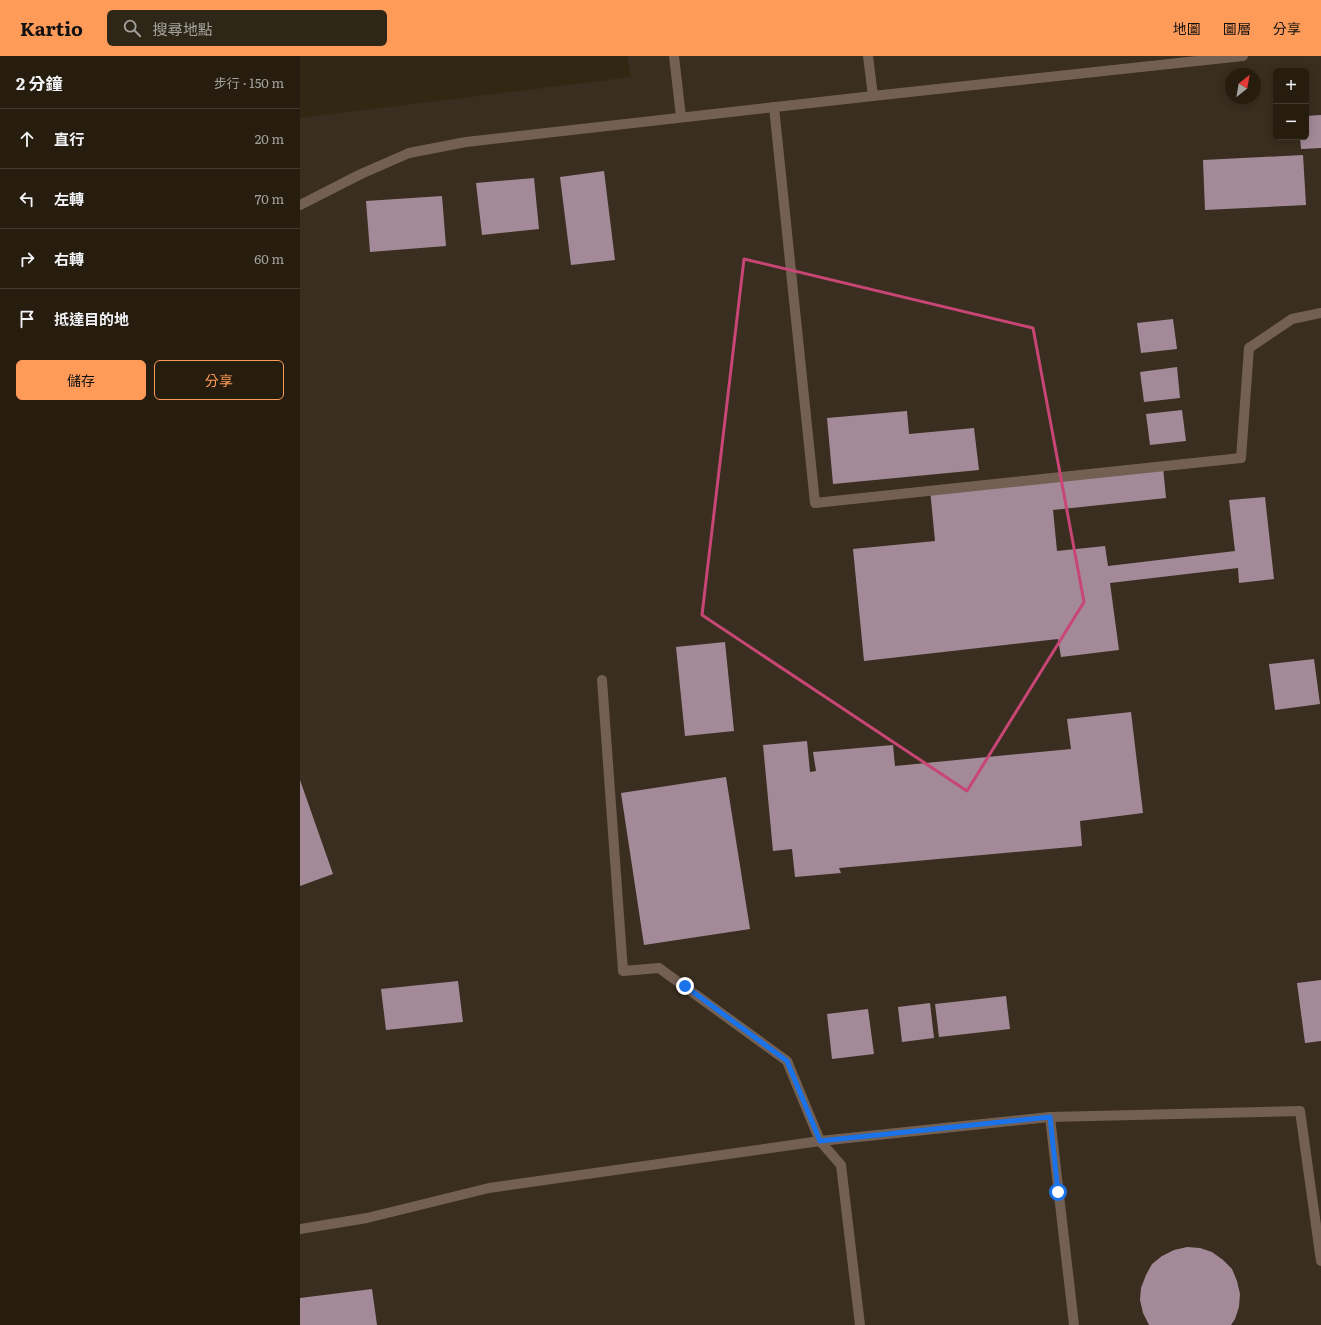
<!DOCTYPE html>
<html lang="zh-TW">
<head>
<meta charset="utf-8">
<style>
	body { margin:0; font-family:Literata,"Noto Sans TC",serif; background:#2e2617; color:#f1f3f6 }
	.controls { position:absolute; right:12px; top:12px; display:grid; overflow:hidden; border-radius:6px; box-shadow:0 2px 10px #0003 }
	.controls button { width:36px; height:36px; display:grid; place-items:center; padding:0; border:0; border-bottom:1px solid #423b2e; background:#261d0e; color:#f1f3f6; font:20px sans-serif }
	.compass { position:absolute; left:925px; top:12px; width:36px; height:36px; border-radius:50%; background:#261d0e; box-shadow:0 2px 10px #0003; rotate:31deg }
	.stop { position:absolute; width:12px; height:12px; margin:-9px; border:3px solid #1a73e8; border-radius:50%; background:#fff }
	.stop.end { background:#1a73e8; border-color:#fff; box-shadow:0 1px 4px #0008 }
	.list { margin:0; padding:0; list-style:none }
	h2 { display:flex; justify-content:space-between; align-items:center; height:52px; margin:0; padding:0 16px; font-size:17px }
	h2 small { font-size:13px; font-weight:400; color:#a4a29e }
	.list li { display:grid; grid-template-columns:26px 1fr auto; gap:12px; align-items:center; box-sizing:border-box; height:60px; padding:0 16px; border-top:1px solid #423b2e }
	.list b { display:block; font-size:15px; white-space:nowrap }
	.list em { font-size:13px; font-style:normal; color:#a4a29e }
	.actions { display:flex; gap:8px; padding:12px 16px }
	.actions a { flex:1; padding:9px 0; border:1px solid #fe9b59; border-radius:6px; text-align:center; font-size:14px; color:#fe9b59 }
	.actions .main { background:#fe9b59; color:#111 }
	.icon { flex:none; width:22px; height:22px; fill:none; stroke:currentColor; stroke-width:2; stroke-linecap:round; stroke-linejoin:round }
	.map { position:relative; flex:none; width:1021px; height:1269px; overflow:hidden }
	header { display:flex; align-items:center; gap:24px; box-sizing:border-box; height:56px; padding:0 20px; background:#fe9b59; color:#111 }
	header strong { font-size:19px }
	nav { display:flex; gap:22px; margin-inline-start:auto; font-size:14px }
	.search { width:280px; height:36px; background:#2e2617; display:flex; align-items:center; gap:10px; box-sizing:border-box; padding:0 14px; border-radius:6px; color:#a4a29e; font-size:15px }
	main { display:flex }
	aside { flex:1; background:#261d0e }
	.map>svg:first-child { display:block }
</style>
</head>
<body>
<header>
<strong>Kartio</strong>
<div class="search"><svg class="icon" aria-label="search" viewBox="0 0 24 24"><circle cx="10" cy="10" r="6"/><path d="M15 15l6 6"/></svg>搜尋地點</div>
<nav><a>地圖</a><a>圖層</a><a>分享</a></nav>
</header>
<main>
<aside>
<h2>2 分鐘<small>步行 · 150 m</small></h2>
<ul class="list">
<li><svg class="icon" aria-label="ahead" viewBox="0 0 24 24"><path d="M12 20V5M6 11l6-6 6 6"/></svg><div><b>直行</b></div><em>20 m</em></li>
<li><svg class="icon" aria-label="left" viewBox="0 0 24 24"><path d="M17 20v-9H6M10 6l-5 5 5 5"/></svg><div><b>左轉</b></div><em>70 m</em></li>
<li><svg class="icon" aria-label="right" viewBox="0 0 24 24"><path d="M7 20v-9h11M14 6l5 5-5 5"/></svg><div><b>右轉</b></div><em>60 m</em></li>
<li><svg class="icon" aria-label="arrive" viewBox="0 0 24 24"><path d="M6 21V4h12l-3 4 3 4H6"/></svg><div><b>抵達目的地</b></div></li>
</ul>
<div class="actions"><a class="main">儲存</a><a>分享</a></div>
</aside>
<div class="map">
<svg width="1021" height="1269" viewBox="0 0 1021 1269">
	<rect width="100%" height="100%" fill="#322712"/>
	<path fill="#392e1f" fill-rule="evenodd" d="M327,0H1021V1269H0V62L331,21ZM976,15H1006V81H976ZM931,18H955V42H931Z"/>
	<g fill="#a48a99">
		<polygon points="1021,59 1021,92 1001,93 1000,81 1006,81 1006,60"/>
		<polygon points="1003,99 1006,149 905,154 903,104"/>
		<polygon points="304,115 315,204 271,209 260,121"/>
		<polygon points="234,122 239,173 182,179 176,127"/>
		<polygon points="142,140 146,190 70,196 66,145"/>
		<polygon points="873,263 877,293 841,297 837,267"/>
		<polygon points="877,311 880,342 844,346 840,316"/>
		<polygon points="882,354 886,385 850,389 846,358"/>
		<polygon points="607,355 609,378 674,372 679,414 533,428 527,362"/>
		<polygon points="863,411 866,442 753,454 757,495 805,490 808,510 935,495 929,444 965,441 974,523 939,527 938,512 810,527 819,594 761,601 758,583 564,605 553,493 635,485 630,433"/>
		<polygon points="425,586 434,675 385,680 376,591"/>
		<polygon points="1014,603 1020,648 975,654 969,608"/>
		<polygon points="831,656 843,757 780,765 782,790 539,812 541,817 495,821 492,793 473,795 463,689 507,685 510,716 516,715 513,696 593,689 595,710 771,693 767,663"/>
		<polygon points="426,721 450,873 344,889 321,737"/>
		<polygon points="0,724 33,818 0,830"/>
		<polygon points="1021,924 1021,985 1005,987 997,927"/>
		<polygon points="158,925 163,966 86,974 81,933"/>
		<polygon points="706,940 710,973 639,981 635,948"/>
		<polygon points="630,947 634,982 602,986 598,951"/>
		<polygon points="568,953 574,998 532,1003 527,958"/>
		<polygon points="887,1191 900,1192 912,1196 923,1204 932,1213 937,1225 940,1238 939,1251 935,1263 931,1269 849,1269 843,1257 840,1244 841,1232 846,1219 852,1208 862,1200 874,1194"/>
		<polygon points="72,1233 77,1269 0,1269 0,1242"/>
	</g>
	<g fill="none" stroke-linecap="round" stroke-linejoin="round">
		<g stroke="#745f53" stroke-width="10">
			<polyline points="374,0 381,61"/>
			<polyline points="568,0 573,40"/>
			<polyline points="474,51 515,447 941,402 949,292 992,263 1021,257"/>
			<polyline points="0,149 61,118 109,97 166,86 573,40 943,0"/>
			<polyline points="750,1061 774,1269"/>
			<polyline points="0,1173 67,1162 189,1132 520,1085 487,1005 359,912 323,915 302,624"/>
			<polyline points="560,1269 541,1109 520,1085 750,1061 1000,1055 1021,1205"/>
		</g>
	</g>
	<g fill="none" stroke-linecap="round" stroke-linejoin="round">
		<polyline stroke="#1a73e8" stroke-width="5" points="385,930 487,1005 520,1085 750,1061 758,1136"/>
	</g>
	<path fill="none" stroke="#c84675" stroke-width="3" stroke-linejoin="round" d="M444,203L733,272L784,546L667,735L402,559Z"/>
</svg>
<div class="controls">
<button>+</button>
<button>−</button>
</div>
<svg class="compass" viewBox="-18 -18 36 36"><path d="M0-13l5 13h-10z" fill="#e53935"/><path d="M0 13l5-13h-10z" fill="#a4a29e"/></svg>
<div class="stop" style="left:758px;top:1136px"></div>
<div class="stop end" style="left:385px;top:930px"></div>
</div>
</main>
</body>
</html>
